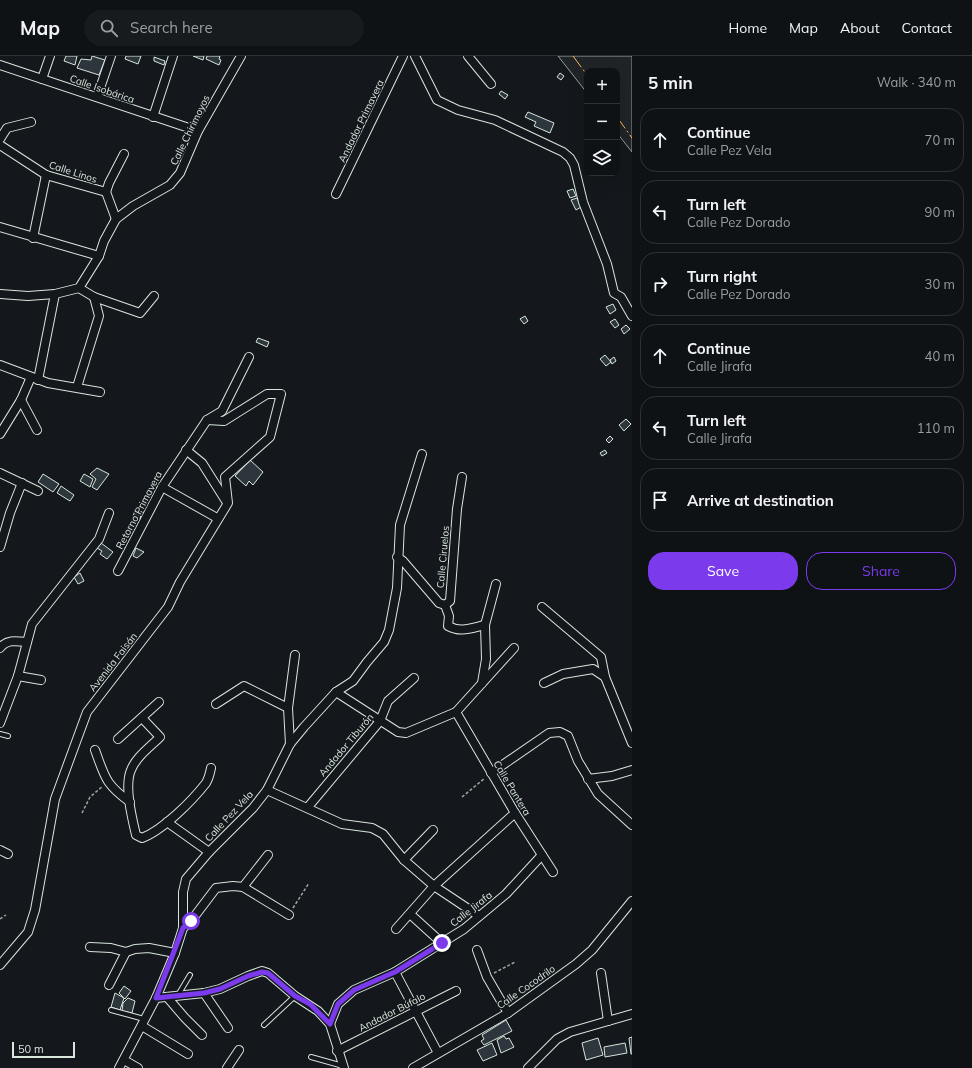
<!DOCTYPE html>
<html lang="en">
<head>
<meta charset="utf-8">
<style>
	body { margin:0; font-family:Mulish,sans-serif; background:#181b1e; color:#f1f3f6 }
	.controls { position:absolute; right:12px; top:12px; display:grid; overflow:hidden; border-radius:8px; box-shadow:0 4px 16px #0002 }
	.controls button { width:36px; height:36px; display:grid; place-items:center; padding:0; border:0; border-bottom:1px solid #2f3234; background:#0f1215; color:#f1f3f6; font:20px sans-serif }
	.scale { position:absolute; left:12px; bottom:10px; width:63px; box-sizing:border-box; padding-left:4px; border:2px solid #d8e6dc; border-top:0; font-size:11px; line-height:14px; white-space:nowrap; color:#d8e6dc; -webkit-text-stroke:3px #14181c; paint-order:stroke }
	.stop { position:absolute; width:12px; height:12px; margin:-9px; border:3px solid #7c3aed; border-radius:50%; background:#fff }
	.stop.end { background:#7c3aed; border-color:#fff; box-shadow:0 1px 4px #0008 }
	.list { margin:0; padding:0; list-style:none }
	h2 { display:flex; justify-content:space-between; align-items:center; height:52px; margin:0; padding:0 16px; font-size:17px }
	h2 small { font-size:13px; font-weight:400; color:#9b9ea0 }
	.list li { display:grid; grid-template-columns:26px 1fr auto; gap:12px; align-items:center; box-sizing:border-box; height:64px; margin:0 8px 8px; padding:0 8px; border:1px solid #2f3234; border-radius:16px }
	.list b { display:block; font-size:15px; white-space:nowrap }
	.list p { margin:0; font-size:13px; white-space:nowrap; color:#9b9ea0 }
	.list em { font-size:13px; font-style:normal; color:#9b9ea0 }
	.actions { display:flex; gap:8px; padding:12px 16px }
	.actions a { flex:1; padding:9px 0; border:1px solid #7c3aed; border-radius:16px; text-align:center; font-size:14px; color:#7c3aed }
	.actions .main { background:#7c3aed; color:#fff }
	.icon { flex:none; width:22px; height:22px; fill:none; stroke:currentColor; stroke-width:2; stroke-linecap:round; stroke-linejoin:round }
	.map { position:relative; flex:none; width:632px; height:1012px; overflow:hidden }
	header { display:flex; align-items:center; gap:24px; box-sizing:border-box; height:56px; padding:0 20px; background:#0f1215; border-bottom:1px solid #2f3234 }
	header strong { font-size:19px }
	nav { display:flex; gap:22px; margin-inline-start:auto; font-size:14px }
	.search { width:280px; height:36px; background:#181b1e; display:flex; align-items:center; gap:10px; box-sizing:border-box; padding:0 14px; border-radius:22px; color:#9b9ea0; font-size:15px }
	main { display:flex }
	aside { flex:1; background:#0f1215 }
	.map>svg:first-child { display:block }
</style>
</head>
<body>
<header>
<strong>Map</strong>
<div class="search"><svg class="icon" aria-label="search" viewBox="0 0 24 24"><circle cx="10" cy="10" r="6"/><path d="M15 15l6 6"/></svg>Search here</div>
<nav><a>Home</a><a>Map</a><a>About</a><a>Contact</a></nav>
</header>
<main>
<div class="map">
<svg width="632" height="1012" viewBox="0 0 632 1012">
	<rect width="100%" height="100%" fill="#14181c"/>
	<polygon fill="#202428" stroke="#939e99" points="558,0 632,0 632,96 617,77 617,15 587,15 587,37"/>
	<g fill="#2c363c" stroke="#d8e6dc">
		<polygon points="66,0 77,0 75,9 64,5"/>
		<polygon points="92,0 105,4 99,19 77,12 81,3 91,4"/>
		<polygon points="126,0 141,0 138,8 125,3"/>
		<polygon points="193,0 204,0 203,4"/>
		<polygon points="207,0 220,0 219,3 221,4 219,9 206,3"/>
		<polygon points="154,1 165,5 164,9 154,5"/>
		<polygon points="560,17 564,20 561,24 557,21"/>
		<polygon points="501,35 508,39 505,43 499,38"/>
		<polygon points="528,56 554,67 550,77 534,70 536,66 525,61"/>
		<polygon points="573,133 576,140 570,142 567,135"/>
		<polygon points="577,142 581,151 576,154 571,144"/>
		<polygon points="613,248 616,254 610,258 606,251"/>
		<polygon points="525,260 528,265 524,268 520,263"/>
		<polygon points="615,263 619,269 615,272 610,266"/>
		<polygon points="626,269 630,273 624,278 621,273"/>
		<polygon points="258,282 269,286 267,291 256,286"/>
		<polygon points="605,299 611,306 606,310 600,303"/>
		<polygon points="614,301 616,305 612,308 610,304"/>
		<polygon points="626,363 631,368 624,375 619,369"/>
		<polygon points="610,380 613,383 609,387 606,384"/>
		<polygon points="605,394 607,397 602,400 600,397"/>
		<polygon points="250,404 263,416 253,429 249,425 246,430 235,420"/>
		<polygon points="97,412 109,418 97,434 92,431 96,423 90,418"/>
		<polygon points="43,418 59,428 53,436 38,426"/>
		<polygon points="84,418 93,423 90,431 80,425"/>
		<polygon points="61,430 74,439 70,445 57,437"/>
		<polygon points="135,454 142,456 138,470 131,468"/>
		<polygon points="128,475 133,478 131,482 126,479"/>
		<polygon points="101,487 113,496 107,503 100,498 102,495 97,492"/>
		<polygon points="136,492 144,496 137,502 133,500"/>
		<polygon points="80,517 84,525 78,528 74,521"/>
		<polygon points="124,930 131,935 125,943 119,937"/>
		<polygon points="115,937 124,942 120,954 111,951"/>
		<polygon points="128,942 135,945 132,957 122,955 123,947"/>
		<polygon points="506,964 512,975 484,989 481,985 484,983 482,979"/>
		<polygon points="504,980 506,983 509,982 514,991 501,997 497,984"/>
		<polygon points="632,981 632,998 631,998 629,982"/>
		<polygon points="598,982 603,999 586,1004 582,987"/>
		<polygon points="492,987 497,999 483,1005 477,994"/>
		<polygon points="625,987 627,997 605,1001 604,991"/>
	</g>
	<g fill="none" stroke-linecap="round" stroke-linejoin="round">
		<g stroke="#d8e6dc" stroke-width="6">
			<g id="lane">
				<polyline points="0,678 8,680"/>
				<polyline points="178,939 190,919"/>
				<polyline points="111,954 144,963"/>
				<polyline points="264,969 295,940"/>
				<polyline points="311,1001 343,1010"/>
			</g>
		</g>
		<g stroke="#d8e6dc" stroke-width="10">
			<g id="street">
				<polyline points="415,0 437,44 458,54 495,64 563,96 570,102 574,109 583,146 607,208 614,237 621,241 632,260"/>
				<polyline points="468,0 491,28"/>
				<polyline points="0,9 198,75"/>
				<polyline points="42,23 50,0"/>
				<polyline points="97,41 111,0"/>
				<polyline points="153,61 173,0"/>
				<polyline points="0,83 7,72 31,66"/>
				<polyline points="0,89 46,119 106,136"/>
				<polyline points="106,136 109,127 124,98"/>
				<polyline points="106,136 116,163"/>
				<polyline points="336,138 403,0"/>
				<polyline points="0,171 99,200"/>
				<polyline points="33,182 46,119"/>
				<polyline points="79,232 94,241 140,257 154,240"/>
				<polyline points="0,238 28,240 55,238 79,232 99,200 104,185 116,163 133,150 170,129 180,117 198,75 241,0"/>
				<polyline points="0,309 48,327 100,336"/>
				<polyline points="38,324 55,238"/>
				<polyline points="77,331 99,260 94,241"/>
				<polyline points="21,344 37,374"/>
				<polyline points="0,378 21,344 31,321"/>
				<polyline points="186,394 202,407 226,445"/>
				<polyline points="0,417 38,435"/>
				<polyline points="162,431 217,462"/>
				<polyline points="0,491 10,457 22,427"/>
				<path d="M397,501L403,505L439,547L445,549L449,560L448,570C461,577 471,572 485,569"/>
				<polyline points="118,515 162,431 207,364 222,355 249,301"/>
				<polyline points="445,549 450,545 457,453 462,421"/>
				<polyline points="542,551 601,601 605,621"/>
				<path d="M0,592C7,583 17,585 27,586"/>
				<polyline points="18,620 41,624"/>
				<polyline points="482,627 486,603 485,569 496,528"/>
				<polyline points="544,627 563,618 593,613 605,621 632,687"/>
				<polyline points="336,636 398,676 406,677 456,656 514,592"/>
				<polyline points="216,648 244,630 288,652"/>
				<polyline points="456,656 515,757 553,816"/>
				<path d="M142,662L160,681C150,691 136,701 131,714C124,730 132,762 136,779L142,782C163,774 192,745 206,727C209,722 210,717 211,712"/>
				<polyline points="0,667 18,620 32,568 99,483 109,457"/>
				<polyline points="118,683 159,646"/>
				<polyline points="290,688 288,652 295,599"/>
				<path d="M95,694C105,721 105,728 130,746"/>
				<polyline points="491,717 549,677 560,676 568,680 578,705 598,738 632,769"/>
				<polyline points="588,723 612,720 632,714"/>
				<polyline points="267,734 342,768 372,772 383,778 404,804 434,830 479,860"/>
				<polyline points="308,751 380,665 388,645 414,622"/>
				<polyline points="167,766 209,796"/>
				<polyline points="0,794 8,798"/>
				<polyline points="404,804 433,774"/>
				<polyline points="243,831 268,799"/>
				<polyline points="410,858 442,887"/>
				<polyline points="183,872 191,865 216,832 233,830 243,831 289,859"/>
				<polyline points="396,873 434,830 515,757"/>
				<polyline points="90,891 111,892 126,896 135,893 149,892 175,897"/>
				<polyline points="477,894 487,921 508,957"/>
				<polyline points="0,909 28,876 35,854 55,743 87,656 168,551 180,526 228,447 225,421 270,381 281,338 267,338 224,365 207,364"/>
				<polyline points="395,916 438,997"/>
				<polyline points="601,917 608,965"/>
				<polyline points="109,929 126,896"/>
				<polyline points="204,937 228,972"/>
				<polyline points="167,941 185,962 202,979"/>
				<polyline points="156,942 204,937 220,933 248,920 262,915 268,917 295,940 318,955 330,968 344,1012"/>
				<polyline points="330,968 338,948 354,934 395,916 464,873 506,838 542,799"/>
				<polyline points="142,970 188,998"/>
				<polyline points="337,995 456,935"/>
				<polyline points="124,1004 138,1012"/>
				<polyline points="119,1012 156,942 175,897 183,872 183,836 186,823 209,796 253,752 267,734 290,688 304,671 336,636 353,625 367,606 384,586 389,574 397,532 400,469 422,398"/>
				<polyline points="227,1012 239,994"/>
				<polyline points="413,1012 508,957 576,908 592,894 632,845"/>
				<polyline points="528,1012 557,983 570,976 632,958"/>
			</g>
		</g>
		<g stroke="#9da8a2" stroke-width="1.5" stroke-dasharray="3 2" stroke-linecap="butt">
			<polyline points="462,741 485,722"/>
			<polyline points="82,757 90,741 103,730"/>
			<polyline points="293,852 309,827"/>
			<polyline points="0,863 6,859"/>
			<polyline points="494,917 515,906"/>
		</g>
		<use href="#lane" stroke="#14181c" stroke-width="4"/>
		<use href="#street" stroke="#14181c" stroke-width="8"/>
		<g stroke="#ffb74d" stroke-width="1" stroke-dasharray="14 3 2 3" stroke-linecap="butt">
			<polyline points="573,0 587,19"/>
			<polyline points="617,61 632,82"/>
		</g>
	</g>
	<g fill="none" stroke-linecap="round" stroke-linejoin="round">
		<polyline stroke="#7c3aed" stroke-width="5" points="191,865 183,872 156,942 204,937 220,933 248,920 262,916 268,917 295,940 310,948 330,968 338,948 354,934 395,916 442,887"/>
	</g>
	<g text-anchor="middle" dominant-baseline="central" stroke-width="3" stroke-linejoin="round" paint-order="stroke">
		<g font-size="10" fill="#d8e6dc" stroke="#14181c">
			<text transform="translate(102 33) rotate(19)">Calle Isobárica</text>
			<text transform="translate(361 65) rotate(-64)">Andador Primavera</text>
			<text transform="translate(190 74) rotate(-64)">Calle Chirimoyos</text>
			<text transform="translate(73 116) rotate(18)">Calle Linos</text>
			<text transform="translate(139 454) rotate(-62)">Retorno Primavera</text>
			<text transform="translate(443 501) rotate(-85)">Calle Ciruelos</text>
			<text transform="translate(113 606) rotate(-52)">Avenida Faisán</text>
			<text transform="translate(346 689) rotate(-50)">Andador Tiburón</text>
			<text transform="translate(512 732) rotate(59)">Calle Pantera</text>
			<text transform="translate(229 760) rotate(-47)">Calle Pez Vela</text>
			<text transform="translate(471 853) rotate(-38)">Calle Jirafa</text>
			<text transform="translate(526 931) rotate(-35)">Calle Cocodrilo</text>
			<text transform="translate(392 956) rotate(-27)">Andador Búfalo</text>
		</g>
	</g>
</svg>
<div class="controls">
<button>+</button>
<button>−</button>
<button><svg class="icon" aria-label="layers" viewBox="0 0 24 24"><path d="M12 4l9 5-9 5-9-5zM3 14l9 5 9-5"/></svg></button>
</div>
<div class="scale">50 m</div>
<div class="stop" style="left:191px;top:865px"></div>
<div class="stop end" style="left:442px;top:887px"></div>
</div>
<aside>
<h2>5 min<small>Walk · 340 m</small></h2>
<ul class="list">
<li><svg class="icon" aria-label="ahead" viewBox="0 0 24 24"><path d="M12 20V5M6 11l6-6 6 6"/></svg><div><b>Continue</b><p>Calle Pez Vela</p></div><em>70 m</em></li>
<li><svg class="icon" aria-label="left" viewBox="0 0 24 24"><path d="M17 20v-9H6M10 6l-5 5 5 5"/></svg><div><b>Turn left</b><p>Calle Pez Dorado</p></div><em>90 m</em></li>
<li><svg class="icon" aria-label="right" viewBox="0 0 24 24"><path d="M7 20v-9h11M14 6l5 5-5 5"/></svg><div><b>Turn right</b><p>Calle Pez Dorado</p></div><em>30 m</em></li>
<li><svg class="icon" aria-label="ahead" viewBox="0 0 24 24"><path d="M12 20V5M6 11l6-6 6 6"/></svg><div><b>Continue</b><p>Calle Jirafa</p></div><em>40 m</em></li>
<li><svg class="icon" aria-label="left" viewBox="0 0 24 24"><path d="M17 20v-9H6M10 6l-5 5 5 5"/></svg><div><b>Turn left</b><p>Calle Jirafa</p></div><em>110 m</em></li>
<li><svg class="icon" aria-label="arrive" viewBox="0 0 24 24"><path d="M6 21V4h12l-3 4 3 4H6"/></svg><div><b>Arrive at destination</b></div></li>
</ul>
<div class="actions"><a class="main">Save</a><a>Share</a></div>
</aside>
</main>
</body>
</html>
